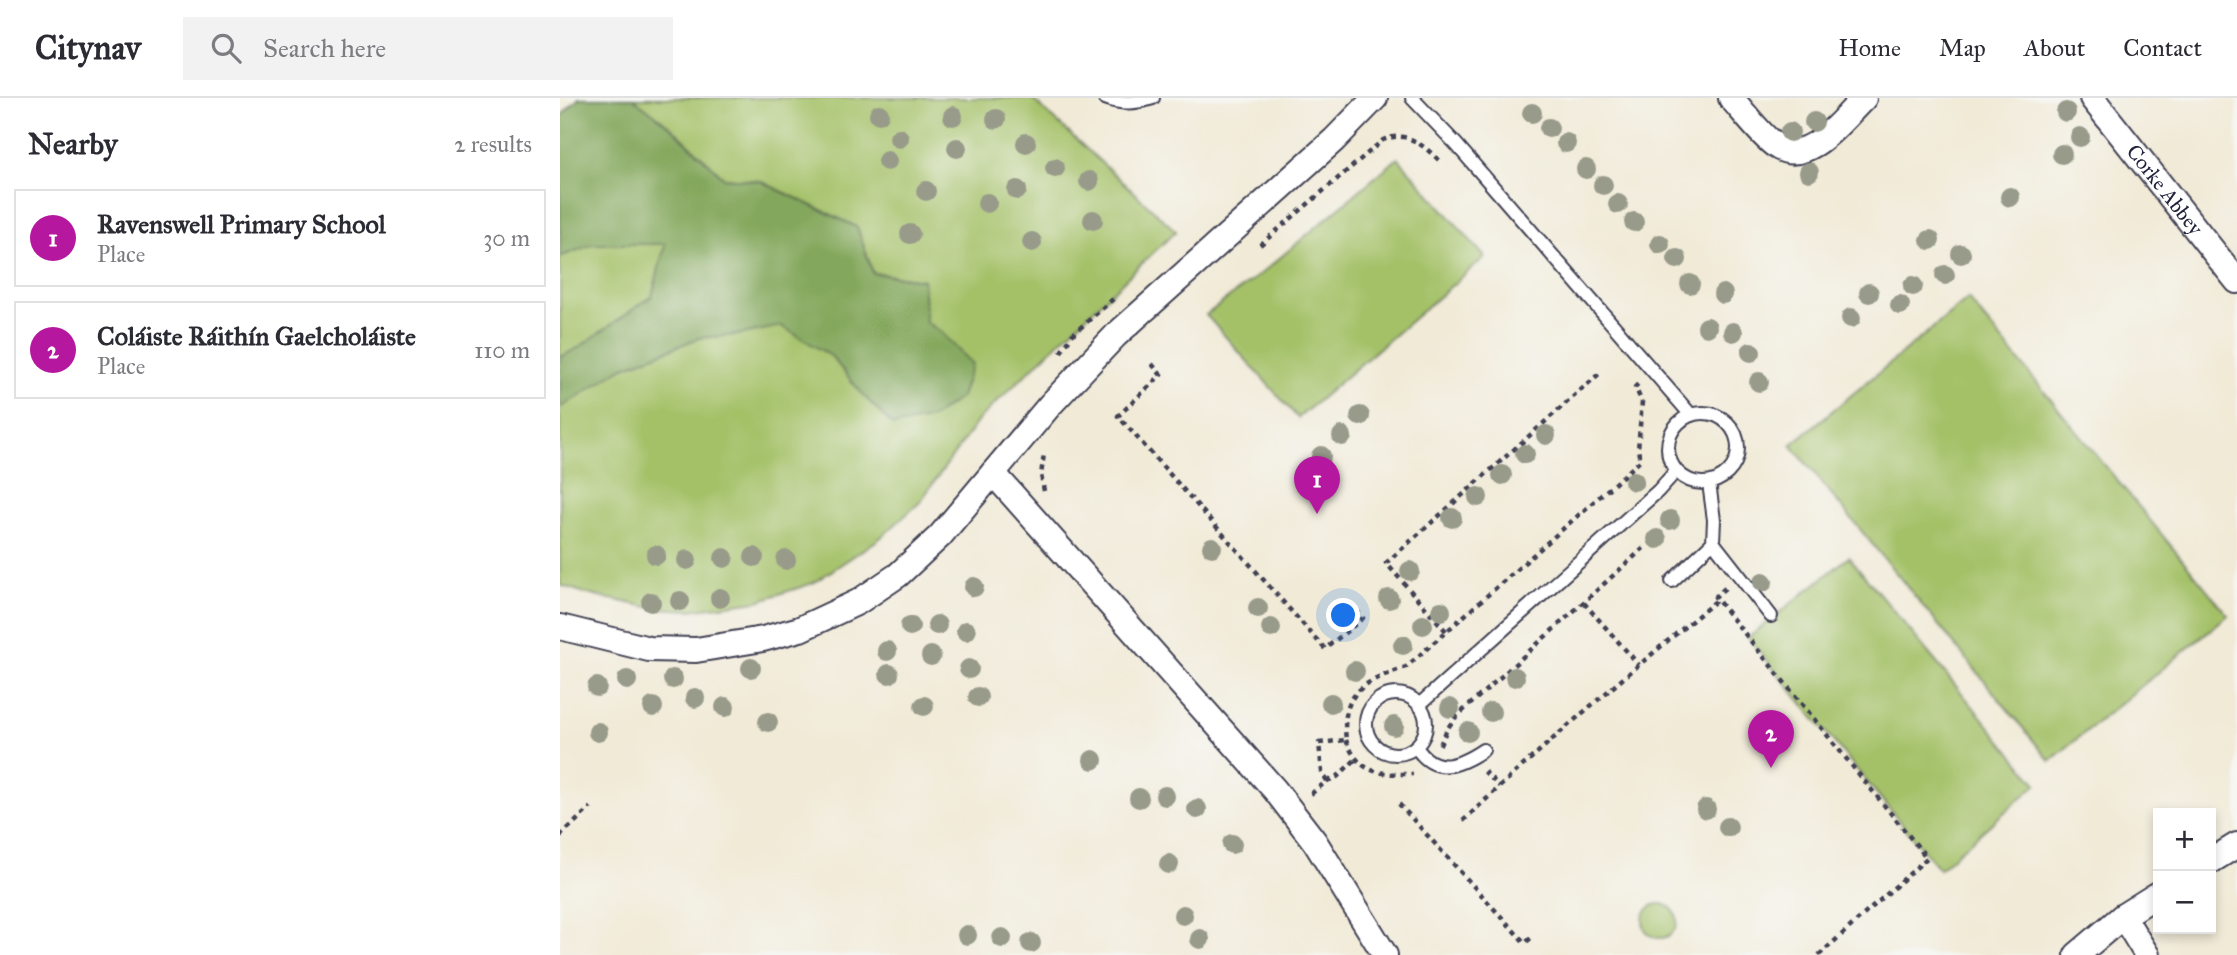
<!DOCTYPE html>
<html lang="en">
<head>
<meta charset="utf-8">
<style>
	body { margin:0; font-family:"IM FELL Great Primer",serif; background:#f2f2f3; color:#2b2b33 }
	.controls { position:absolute; right:21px; bottom:21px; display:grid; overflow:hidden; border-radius:0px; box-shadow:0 4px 10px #0003 }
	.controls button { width:63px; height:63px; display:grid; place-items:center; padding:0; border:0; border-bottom:2px solid #e1e1e2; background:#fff; color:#2b2b33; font:35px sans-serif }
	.you { position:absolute; left:784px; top:518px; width:24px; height:24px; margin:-18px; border:5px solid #fff; border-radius:50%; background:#1a73e8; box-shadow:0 0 0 10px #1a73e833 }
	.badge { display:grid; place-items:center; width:46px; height:46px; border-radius:50%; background:#b5179e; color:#fff; font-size:23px; font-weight:700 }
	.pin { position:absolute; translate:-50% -58px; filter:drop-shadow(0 2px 4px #0008) }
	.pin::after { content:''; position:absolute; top:37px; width:24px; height:21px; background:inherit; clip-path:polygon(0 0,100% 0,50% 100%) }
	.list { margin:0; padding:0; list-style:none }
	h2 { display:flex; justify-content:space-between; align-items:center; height:91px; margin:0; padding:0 28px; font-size:30px }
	h2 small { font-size:23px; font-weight:400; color:#7c7c81 }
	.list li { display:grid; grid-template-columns:46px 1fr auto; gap:21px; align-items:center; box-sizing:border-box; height:98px; margin:0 14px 14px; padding:0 14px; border:2px solid #e1e1e2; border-radius:0px }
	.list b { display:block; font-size:26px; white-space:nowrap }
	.list p { margin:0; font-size:23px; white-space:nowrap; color:#7c7c81 }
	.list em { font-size:23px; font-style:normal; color:#7c7c81 }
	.icon { flex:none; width:38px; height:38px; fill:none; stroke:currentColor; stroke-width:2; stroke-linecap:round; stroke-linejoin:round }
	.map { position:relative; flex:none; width:1677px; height:857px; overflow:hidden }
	header { display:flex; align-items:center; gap:42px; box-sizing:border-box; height:98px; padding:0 35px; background:#fff; border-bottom:2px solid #e1e1e2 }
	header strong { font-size:33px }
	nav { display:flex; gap:38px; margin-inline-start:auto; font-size:24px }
	.search { width:490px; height:63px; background:#f2f2f3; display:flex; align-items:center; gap:18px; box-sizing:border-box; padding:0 24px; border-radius:0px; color:#7c7c81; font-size:26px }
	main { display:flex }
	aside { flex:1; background:#fff }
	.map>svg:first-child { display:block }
</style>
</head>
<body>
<header>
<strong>Citynav</strong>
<div class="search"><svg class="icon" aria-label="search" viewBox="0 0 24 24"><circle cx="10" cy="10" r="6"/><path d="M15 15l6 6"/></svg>Search here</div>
<nav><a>Home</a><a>Map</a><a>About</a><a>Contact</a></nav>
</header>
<main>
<aside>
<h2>Nearby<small>2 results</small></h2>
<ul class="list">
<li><span class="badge">1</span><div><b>Ravenswell Primary School</b><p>Place</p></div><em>30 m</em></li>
<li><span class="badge">2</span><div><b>Coláiste Ráithín Gaelcholáiste</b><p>Place</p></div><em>110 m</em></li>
</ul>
</aside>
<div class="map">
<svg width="1677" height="857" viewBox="0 0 1677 857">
	<rect width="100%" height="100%" fill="#f6f6f2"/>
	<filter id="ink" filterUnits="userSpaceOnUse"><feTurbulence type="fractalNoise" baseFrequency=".0143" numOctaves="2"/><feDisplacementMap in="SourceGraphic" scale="14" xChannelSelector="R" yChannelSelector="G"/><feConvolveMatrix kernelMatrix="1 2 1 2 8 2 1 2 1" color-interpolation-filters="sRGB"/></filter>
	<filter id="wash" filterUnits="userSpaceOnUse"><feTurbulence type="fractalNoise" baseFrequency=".00686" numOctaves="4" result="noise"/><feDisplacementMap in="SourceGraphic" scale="28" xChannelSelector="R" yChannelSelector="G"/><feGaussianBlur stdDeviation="1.57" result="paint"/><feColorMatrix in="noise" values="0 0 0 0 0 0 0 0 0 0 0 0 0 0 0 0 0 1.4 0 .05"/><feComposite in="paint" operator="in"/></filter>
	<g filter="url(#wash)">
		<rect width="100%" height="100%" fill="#f1ead7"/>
		<g fill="#a4c168" stroke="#637252" stroke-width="2">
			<polygon points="73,0 471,0 616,133 420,320 359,405 319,441 253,485 198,503 130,512 93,510 31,497 0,487 0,127 53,100 381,234 366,224 363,182 313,175 297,129 200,83 164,80 112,30"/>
			<polygon points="838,60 925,159 738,320 646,217 703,174"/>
			<polygon points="1408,201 1668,517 1490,663 1231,347"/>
			<polygon points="1289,459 1477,686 1379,771 1188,540"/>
			<circle cx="1100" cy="823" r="17"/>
		</g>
		<polygon fill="#83a75c" stroke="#52644c" stroke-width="2" points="19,0 73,0 112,30 164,80 200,83 297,129 313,175 363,182 366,224 381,234 412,266 401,299 372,320 333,328 304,298 271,258 221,228 178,237 139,240 62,270 0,310 0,259 18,250 92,198 105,146 33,146 0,159 0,19"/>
	</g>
	<g filter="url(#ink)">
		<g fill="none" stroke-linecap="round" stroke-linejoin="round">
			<g stroke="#414052" stroke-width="16">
				<g id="service">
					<path d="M545,0C562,7 576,5 593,0"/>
					<polyline points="852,0 896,46 1131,317"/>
					<circle cx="1143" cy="350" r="35"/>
					<polyline points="1153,444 1211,518"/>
					<polyline points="1112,483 1153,444 1154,422 1149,385"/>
					<circle cx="836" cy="626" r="30"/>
					<polyline points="859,607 1098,393 1116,373"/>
					<path d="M856,649C875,678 899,668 923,652"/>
				</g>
			</g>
			<g stroke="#414052" stroke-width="28">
				<g id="minor">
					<path d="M1171,0C1183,13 1202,39 1216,48C1248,70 1283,20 1304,0"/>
					<path id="s1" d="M1532,0L1677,183"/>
					<polyline points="433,375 715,692 755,744 825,857"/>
					<polyline points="0,529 89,551 136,552 203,541 240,531 298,504 338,477 380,438 490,307 556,237 774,42 815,0"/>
					<polyline points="1651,763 1677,747"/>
					<polyline points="1563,818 1587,857"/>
					<polyline points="1517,857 1563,818 1598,796"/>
				</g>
			</g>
			<g stroke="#414052" stroke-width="4.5" stroke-dasharray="5 5" stroke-linecap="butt">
				<path d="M700,147L823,42C848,32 862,47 879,62"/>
				<polyline points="501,254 512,237 553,201"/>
				<polyline points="592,266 601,277 558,318 765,551 803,520 798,514"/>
				<polyline points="484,393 481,377 484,356"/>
				<polyline points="1165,490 1155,499 1367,760 1259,857"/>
				<polyline points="1024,505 1079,567"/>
				<polyline points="886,533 826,465 1040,275"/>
				<path d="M786,642C800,677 819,676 853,676"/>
				<polyline points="880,647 887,631 895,620 1086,448"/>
				<polyline points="924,673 940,689"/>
				<polyline points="767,683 777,679 796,661"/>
				<path d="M751,696L767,683L762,674L759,645L786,642C780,593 806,583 846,569L1080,363L1078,351L1082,304L1075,289L1080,284"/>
				<polyline points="839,706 965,845 971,840"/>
				<path d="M903,723C984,646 1071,573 1157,502"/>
				<polyline points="0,738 31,709"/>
			</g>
			<use href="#service" stroke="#fff" stroke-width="12"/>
			<use href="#minor" stroke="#fff" stroke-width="24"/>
		</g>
		<g fill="#989b8a">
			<circle cx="1506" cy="14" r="10"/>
			<circle cx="972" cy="15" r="10"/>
			<circle cx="319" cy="16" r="10"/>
			<circle cx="393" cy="18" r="10"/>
			<circle cx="436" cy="21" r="10"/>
			<circle cx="1254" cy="24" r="10"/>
			<circle cx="989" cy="30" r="10"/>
			<circle cx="1230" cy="34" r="10"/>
			<circle cx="1520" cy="39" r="10"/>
			<circle cx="339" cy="40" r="10"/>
			<circle cx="466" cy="45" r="10"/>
			<circle cx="1006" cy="45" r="10"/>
			<circle cx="397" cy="50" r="10"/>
			<circle cx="1502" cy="56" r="10"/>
			<circle cx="327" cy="63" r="10"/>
			<circle cx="495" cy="70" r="10"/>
			<circle cx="1026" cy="71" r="10"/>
			<circle cx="1249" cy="74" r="10"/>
			<circle cx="529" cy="83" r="10"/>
			<circle cx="1043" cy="87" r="10"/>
			<circle cx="457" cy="92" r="10"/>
			<circle cx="366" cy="93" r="10"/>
			<circle cx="1450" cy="99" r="10"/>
			<circle cx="427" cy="105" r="10"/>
			<circle cx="1058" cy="106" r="10"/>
			<circle cx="533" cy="122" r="10"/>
			<circle cx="1074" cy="124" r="10"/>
			<circle cx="350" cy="136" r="10"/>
			<circle cx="1370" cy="142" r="10"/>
			<circle cx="472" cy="144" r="10"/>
			<circle cx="1100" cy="146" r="10"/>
			<circle cx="1401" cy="156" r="10"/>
			<circle cx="1117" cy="161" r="10"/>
			<circle cx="1385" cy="177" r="10"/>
			<circle cx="1130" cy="186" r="10"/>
			<circle cx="1353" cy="188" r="10"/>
			<circle cx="1309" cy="195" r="10"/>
			<circle cx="1163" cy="196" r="10"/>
			<circle cx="1340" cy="207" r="10"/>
			<circle cx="1291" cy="220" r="10"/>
			<circle cx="1147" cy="229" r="10"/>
			<circle cx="1173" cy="234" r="10"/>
			<circle cx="1191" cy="254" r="10"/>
			<circle cx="1199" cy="284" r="10"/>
			<circle cx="800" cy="318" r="10"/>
			<circle cx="986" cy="337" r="10"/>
			<circle cx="782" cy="338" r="10"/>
			<circle cx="965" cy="356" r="10"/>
			<circle cx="761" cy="358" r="10"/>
			<circle cx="942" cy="377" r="10"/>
			<circle cx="1074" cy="383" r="10"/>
			<circle cx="918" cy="399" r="10"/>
			<circle cx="892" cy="420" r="10"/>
			<circle cx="1110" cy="422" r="10"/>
			<circle cx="1097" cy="441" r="10"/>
			<circle cx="652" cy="449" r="10"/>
			<circle cx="96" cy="457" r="10"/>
			<circle cx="194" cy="459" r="10"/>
			<circle cx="164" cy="460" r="10"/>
			<circle cx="127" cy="462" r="10"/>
			<circle cx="226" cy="462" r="10"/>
			<circle cx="850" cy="473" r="10"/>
			<circle cx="1203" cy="484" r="10"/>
			<circle cx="414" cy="489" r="10"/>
			<circle cx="160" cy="500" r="10"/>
			<circle cx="829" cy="501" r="10"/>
			<circle cx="120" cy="503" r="10"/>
			<circle cx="91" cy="504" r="10"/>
			<circle cx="698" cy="510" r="10"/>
			<circle cx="881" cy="513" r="10"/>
			<circle cx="377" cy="527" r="10"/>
			<circle cx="863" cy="527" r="10"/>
			<circle cx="350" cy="528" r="10"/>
			<circle cx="711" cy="530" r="10"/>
			<circle cx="406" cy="533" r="10"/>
			<circle cx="843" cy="547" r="10"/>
			<circle cx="327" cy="553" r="10"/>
			<circle cx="371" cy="558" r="10"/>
			<circle cx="191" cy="570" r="10"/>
			<circle cx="409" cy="571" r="10"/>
			<circle cx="795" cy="573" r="10"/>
			<circle cx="329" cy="576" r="10"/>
			<circle cx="955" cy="579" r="10"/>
			<circle cx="113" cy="581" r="10"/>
			<circle cx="67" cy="582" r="10"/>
			<circle cx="37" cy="589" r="10"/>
			<circle cx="418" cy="599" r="10"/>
			<circle cx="135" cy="600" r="10"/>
			<circle cx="771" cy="605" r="10"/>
			<circle cx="364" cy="608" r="10"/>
			<circle cx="93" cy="609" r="10"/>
			<circle cx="165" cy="609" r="10"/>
			<circle cx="890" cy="610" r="10"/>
			<circle cx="931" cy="614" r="10"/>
			<circle cx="208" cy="624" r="10"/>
			<circle cx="834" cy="628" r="10"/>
			<circle cx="38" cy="634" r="10"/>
			<circle cx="908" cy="634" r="10"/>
			<circle cx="533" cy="662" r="10"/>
			<circle cx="605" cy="698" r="10"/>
			<circle cx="579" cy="700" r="10"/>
			<circle cx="637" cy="711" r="10"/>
			<circle cx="1146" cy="711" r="10"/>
			<circle cx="1168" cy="729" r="10"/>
			<circle cx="672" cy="746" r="10"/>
			<circle cx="609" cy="766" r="10"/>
			<circle cx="623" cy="817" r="10"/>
			<circle cx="407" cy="837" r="10"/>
			<circle cx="442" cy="840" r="10"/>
			<circle cx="640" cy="841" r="10"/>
			<circle cx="471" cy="845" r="10"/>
		</g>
	</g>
	<g text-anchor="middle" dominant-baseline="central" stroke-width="7" stroke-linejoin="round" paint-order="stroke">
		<g font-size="21" fill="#22223b" stroke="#f6f6f2">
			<text stroke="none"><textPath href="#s1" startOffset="117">Corke Abbey</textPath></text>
		</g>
	</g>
</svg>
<div class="controls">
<button>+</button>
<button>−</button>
</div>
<div class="you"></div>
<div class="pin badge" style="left:757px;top:416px">1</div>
<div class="pin badge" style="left:1211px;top:670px">2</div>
</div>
</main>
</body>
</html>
